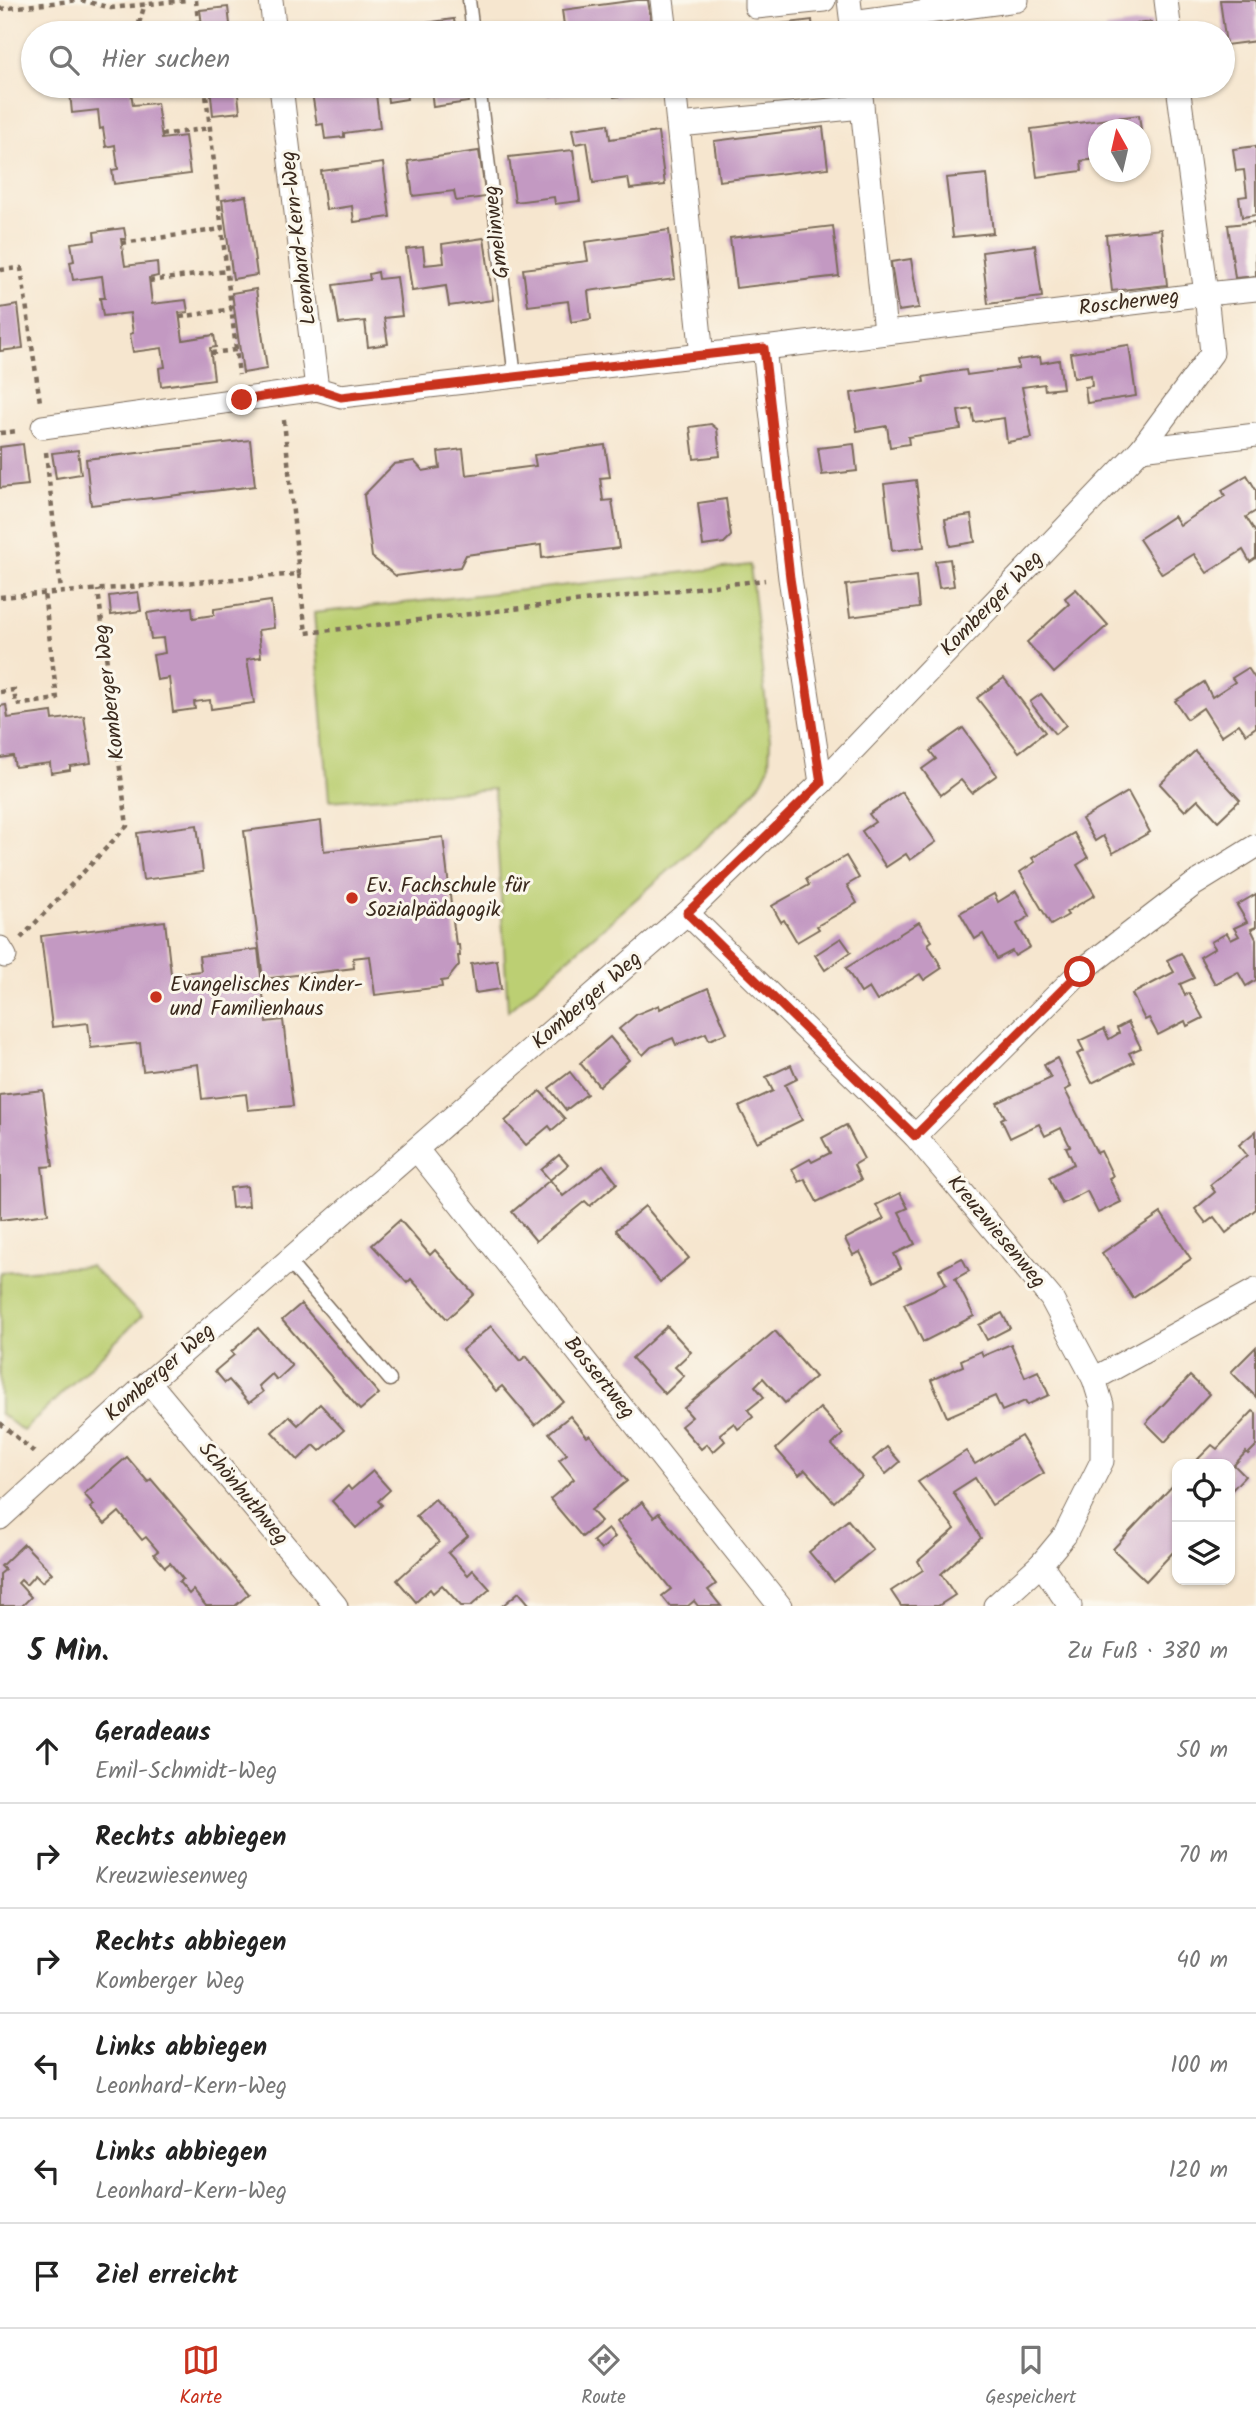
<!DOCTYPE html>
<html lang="de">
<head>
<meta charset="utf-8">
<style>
	body { margin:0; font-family:Kalam,sans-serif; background:#f2f2f2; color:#222 }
	.controls { position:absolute; right:21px; bottom:21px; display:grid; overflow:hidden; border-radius:14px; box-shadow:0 2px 5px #0004 }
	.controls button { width:63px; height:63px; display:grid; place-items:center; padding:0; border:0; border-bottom:2px solid #e0e0e0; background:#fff; color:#222; font:35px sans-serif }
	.compass { position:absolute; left:1088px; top:119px; width:63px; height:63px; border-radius:50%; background:#fff; box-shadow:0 2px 5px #0004; rotate:352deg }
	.stop { position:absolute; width:21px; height:21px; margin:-16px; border:5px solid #c8321e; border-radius:50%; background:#fff }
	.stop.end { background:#c8321e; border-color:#fff; box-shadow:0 2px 7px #0008 }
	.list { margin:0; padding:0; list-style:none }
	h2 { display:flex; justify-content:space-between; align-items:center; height:91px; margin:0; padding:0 28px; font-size:30px }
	h2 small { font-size:23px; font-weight:400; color:#767676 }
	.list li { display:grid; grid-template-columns:46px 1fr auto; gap:21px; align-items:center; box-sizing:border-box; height:105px; padding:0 28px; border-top:2px solid #e0e0e0 }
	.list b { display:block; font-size:26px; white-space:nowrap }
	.list p { margin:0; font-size:23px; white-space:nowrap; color:#767676 }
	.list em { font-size:23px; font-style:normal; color:#767676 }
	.icon { flex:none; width:38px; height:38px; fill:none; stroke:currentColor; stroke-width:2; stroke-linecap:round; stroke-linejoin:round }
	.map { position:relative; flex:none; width:1256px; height:1606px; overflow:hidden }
	.search { position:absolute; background:#fff; box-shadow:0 2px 5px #0004; left:21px; right:21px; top:21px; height:77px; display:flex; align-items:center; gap:18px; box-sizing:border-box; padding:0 24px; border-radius:38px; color:#767676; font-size:26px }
	.sheet { height:721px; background:#fff }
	nav { display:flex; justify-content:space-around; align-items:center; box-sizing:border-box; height:98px; border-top:2px solid #e0e0e0; background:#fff; font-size:19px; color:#767676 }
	nav a { display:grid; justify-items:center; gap:4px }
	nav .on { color:#c8321e }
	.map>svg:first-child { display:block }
</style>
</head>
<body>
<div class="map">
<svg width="1256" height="1606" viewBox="0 0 1256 1606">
	<rect width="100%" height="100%" fill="#fbf7ec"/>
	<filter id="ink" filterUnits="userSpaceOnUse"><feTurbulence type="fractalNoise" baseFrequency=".0143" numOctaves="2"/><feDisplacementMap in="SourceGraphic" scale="14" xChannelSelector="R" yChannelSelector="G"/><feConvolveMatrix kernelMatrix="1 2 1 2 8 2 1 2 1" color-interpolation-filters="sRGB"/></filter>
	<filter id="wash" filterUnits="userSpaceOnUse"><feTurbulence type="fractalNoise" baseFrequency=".00686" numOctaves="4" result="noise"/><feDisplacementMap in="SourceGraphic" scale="28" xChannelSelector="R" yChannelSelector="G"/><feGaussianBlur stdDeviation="1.57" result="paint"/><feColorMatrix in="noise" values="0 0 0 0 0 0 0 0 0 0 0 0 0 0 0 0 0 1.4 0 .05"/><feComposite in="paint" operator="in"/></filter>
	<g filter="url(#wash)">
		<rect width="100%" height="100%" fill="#f6e6cf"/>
		<g fill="#bccf73" stroke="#7c7c48" stroke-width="2">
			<polygon points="750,565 770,740 769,767 762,781 739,809 508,1011 494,789 329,801 314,613"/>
			<polygon points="90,1266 142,1316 23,1431 0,1413 0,1272"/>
		</g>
		<g id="blocks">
			<g fill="#c399c2">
				<polygon points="637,0 648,0 652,25 641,26 642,33 565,33 562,10"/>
				<polygon points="1220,0 1256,0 1256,41 1226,45"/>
				<polygon points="228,7 231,33 203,33 200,10"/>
				<polygon points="454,19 456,33 363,33 363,32"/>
				<polygon points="812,20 813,33 718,33 717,32"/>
				<polygon points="1151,22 1153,33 1106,33 1106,28"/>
				<polygon points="1013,24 1014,33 970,33 969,29"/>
				<polygon points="66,86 130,86 133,105 157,103 162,139 185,136 190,174 114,184 112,170 118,169 115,145 106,147 103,128 100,129 98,110 72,113 70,92 67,93"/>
				<polygon points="210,86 237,86 240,112 213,115"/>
				<polygon points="311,86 375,86 380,128 344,133 344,137 325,139 323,124 317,125"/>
				<polygon points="386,86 466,86 468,102 433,107 431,88 406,91 407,99 388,102"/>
				<polygon points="498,86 541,86 542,87 499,93"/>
				<polygon points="545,86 568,86 569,93 547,96"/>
				<polygon points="612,86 644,86 645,93 614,97"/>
				<polygon points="1113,86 1153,86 1153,87 1114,92"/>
				<polygon points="1139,115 1141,130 1098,130 1098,159 1081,161 1082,171 1037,177 1031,129"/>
				<polygon points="608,124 610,139 658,132 665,185 630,189 628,178 593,183 587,142 575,144 572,129"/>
				<polygon points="823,127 828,168 719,181 714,141"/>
				<polygon points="1256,146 1256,215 1242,217 1239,197 1247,196 1244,170 1236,171 1233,149"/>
				<polygon points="573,150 580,201 555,204 554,197 515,202 509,157"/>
				<polygon points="479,151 486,197 456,201 454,191 413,196 408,161"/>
				<polygon points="383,163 390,217 354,222 352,206 326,210 321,171"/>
				<polygon points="987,174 993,233 953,237 946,178"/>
				<polygon points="246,196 257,275 233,279 222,200"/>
				<polygon points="1255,222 1256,276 1235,278 1228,225"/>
				<polygon points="833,226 839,276 736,288 730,238"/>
				<polygon points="124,228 126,239 121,239 125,266 157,262 158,276 149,278 152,304 186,300 188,312 179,313 183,340 214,335 216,347 210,348 214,379 161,386 159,368 165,367 162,348 133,352 130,334 133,333 130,313 103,316 100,298 105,298 102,276 73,280 70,262 74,261 71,243 95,240 94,232"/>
				<polygon points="1161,229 1167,285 1112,291 1106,235"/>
				<polygon points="669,230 675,279 588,291 591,319 571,322 568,301 528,306 523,269 588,261 585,242"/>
				<polygon points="484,238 493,300 449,306 446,286 412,291 406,249 423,247 425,265 444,263 442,244"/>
				<polygon points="1035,245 1042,297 988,304 982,252"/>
				<polygon points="911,259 919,308 898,311 891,262"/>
				<polygon points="378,272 379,279 397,277 402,316 384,318 388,344 368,347 365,321 339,324 333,285 370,280 369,274"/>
				<polygon points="256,289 267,369 243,373 232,293"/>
				<polygon points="18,305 23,348 0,351 0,308"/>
				<polygon points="1129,345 1136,396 1087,403 1085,387 1092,386 1091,375 1074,378 1070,353"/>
				<polygon points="1040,357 1041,363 1059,360 1063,388 1045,390 1044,384 1022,387 1032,438 1007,442 1004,418 974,422 972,409 958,411 961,429 908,437 909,444 890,447 887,426 857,431 851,393 924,382 923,377 952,372 966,370 967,375 1019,368 1017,360"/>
				<polygon points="711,424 717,429 720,456 694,459 690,427"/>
				<polygon points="250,440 255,486 91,505 86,459"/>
				<polygon points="23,444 28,485 0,488 0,447"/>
				<polygon points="854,444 857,471 822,475 818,448"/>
				<polygon points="605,445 610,477 600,478 603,501 612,500 619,548 542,558 541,545 466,555 460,567 396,576 372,557 364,495 394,464 414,461 423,471 440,468 438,452 463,449 466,475 536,466 534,455"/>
				<polygon points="78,450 81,474 56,478 52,453"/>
				<polygon points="1247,475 1256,490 1256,511 1246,517 1256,533 1256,558 1250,562 1243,550 1207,573 1194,554 1162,574 1139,539 1174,516 1180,525 1225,496 1222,490"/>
				<polygon points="916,480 924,547 892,551 884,484"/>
				<polygon points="726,499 731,536 724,543 703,546 698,503"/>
				<polygon points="971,515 975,542 950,546 945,519"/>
				<polygon points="950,559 954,586 939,588 935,561"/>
				<polygon points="916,576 919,608 850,617 846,585"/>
				<polygon points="1076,589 1108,625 1054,673 1027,642 1069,604 1065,598"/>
				<polygon points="138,592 141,611 111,615 109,596"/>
				<polygon points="271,601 274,628 258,630 261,657 247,659 254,703 211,709 210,700 194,702 195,709 173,712 169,678 157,680 153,655 165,653 163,638 151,639 147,613 192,607 193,618 214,615 214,609"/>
				<polygon points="1248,668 1256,680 1256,727 1246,734 1239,724 1221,736 1203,708 1187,719 1175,701 1204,682 1212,697 1235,682 1232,678"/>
				<polygon points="1004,678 1045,732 1019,752 977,698"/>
				<polygon points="1041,694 1066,725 1055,734 1030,702"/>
				<polygon points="6,705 8,718 52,712 53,720 84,716 91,763 70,766 70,770 51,773 50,763 15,767 13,756 0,758 0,706"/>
				<polygon points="963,728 997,775 972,793 961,780 941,795 922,769 936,759 930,751"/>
				<polygon points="1195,751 1240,800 1218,821 1198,799 1185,811 1160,784"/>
				<polygon points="902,792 936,842 910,860 906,854 886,867 862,831 875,822 869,814"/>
				<polygon points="1128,792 1150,832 1113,853 1103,836 1095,841 1082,819"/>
				<polygon points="321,821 324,851 443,837 456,945 459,945 460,956 458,956 459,965 447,980 441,981 442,987 375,995 370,956 353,958 354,968 263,979 244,831"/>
				<polygon points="197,825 203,872 143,880 137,833"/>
				<polygon points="1074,833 1088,858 1077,865 1095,895 1066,912 1068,915 1051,925 1020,872 1035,862 1032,858"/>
				<polygon points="846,856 859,878 847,885 857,903 817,926 819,929 797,942 784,920 781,922 772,906 809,885 806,879"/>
				<polygon points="1016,891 1030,916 1017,924 1030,947 1015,956 1012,951 997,959 983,934 975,939 960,913 994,894 998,902"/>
				<polygon points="1256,894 1256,927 1251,929 1256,939 1256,980 1246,986 1238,972 1215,984 1200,957 1215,948 1211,942 1227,933 1231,940 1239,936 1234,928 1247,922 1237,905"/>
				<polygon points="165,921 171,974 201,971 199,956 258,949 266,1022 283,1020 293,1106 248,1110 246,1094 202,1099 198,1064 143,1071 140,1043 91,1048 88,1023 52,1027 41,936"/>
				<polygon points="919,922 932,941 928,944 942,968 924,980 920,974 877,1001 869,988 861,993 846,968"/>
				<polygon points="841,938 851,952 825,970 815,955"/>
				<polygon points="1181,953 1194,978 1180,984 1185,995 1189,993 1203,1018 1187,1026 1185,1021 1158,1035 1149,1018 1145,1020 1132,994 1174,972 1167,960"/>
				<polygon points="497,960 501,989 475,993 471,964"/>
				<polygon points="708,988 727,1033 709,1040 706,1033 676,1045 673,1038 651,1047 643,1055 619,1029 637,1014 659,1005 660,1009"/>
				<polygon points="1128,1022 1141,1048 1129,1053 1134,1062 1092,1083 1077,1054 1084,1051 1079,1041 1104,1029 1109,1039 1119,1033 1117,1028"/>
				<polygon points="610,1037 629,1060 599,1086 580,1063"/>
				<polygon points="1057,1058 1071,1087 1065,1090 1097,1153 1101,1151 1113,1176 1109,1178 1121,1202 1098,1213 1087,1191 1062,1204 1049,1177 1074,1164 1066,1147 1070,1146 1061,1128 1045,1136 1039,1124 1010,1138 1001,1119 1005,1117 997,1103 1051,1078 1044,1065"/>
				<polygon points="791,1065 797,1079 785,1085 802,1120 757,1142 739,1107 773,1091 766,1077"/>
				<polygon points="570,1072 587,1094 566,1110 549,1088"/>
				<polygon points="43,1090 53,1166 42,1167 48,1214 0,1220 0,1095"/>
				<polygon points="540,1091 565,1119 552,1130 549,1126 526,1145 505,1121"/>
				<polygon points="846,1125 864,1159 854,1165 861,1180 817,1202 805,1179 799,1182 792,1169 810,1159 812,1162 830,1153 822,1138"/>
				<polygon points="1256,1131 1256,1209 1226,1233 1214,1217 1206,1223 1195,1209 1215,1192 1210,1185 1247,1155 1239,1145"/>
				<polygon points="559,1155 568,1165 550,1180 563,1196 603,1165 617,1183 590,1206 585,1201 536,1241 512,1212 550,1180 541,1170"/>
				<polygon points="247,1186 249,1206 232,1208 230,1188"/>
				<polygon points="900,1193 908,1208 899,1212 915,1244 894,1254 901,1268 875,1282 860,1252 853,1255 845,1239 884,1219 876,1205"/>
				<polygon points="645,1206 689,1258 660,1282 616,1230"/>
				<polygon points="1161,1213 1191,1259 1133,1298 1102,1253"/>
				<polygon points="400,1220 430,1255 435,1250 474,1294 447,1319 411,1279 407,1283 372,1245"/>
				<polygon points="962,1258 969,1271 955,1279 974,1316 923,1342 904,1304 946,1284 939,1270"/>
				<polygon points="301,1304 379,1394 360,1410 282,1320"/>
				<polygon points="1002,1313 1010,1328 987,1340 979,1325"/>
				<polygon points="491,1326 520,1361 526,1356 563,1401 535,1425 502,1386 496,1391 462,1350"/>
				<polygon points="667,1326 691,1352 675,1367 684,1376 665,1394 632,1358"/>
				<polygon points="258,1328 292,1366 277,1380 272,1374 259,1386 263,1392 249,1403 229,1380 225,1383 215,1371 234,1355 231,1352"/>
				<polygon points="775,1331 815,1377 785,1403 763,1378 755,1386 764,1397 748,1410 753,1417 738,1429 734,1423 720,1434 725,1441 713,1452 707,1444 701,1449 681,1426 692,1417 684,1408"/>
				<polygon points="1011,1344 1025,1377 1038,1371 1049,1395 1027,1405 1025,1401 1002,1411 995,1396 947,1417 931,1380 963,1366 961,1360 981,1351 983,1356"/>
				<polygon points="1256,1347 1256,1397 1231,1372"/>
				<polygon points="1190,1376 1209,1394 1165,1442 1146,1423"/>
				<polygon points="320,1404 344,1430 320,1451 314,1445 298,1460 272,1432 289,1416 298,1425"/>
				<polygon points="820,1408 843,1434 832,1445 862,1477 834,1502 805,1470 799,1475 776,1449"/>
				<polygon points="1253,1411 1256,1413 1256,1446 1248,1454 1246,1452 1234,1465 1245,1476 1230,1492 1230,1464 1193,1464 1212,1445 1217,1449"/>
				<polygon points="570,1416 587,1437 590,1435 627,1481 591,1510 601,1521 582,1537 550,1499 574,1479 559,1460 567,1454 549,1433"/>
				<polygon points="1021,1436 1044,1473 992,1505 975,1478 953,1492 981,1538 941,1574 955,1595 938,1606 901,1606 891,1591 923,1570 918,1561 955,1529 918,1482 966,1451 975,1464"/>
				<polygon points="887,1447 900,1462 886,1474 873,1459"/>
				<polygon points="127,1457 148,1482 151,1479 249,1594 235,1606 206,1606 193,1590 189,1594 179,1582 183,1579 170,1563 165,1567 154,1554 158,1551 146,1537 142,1540 119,1512 105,1524 90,1508 94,1505 84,1494"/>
				<polygon points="373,1471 390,1490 378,1501 382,1505 356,1528 332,1501 348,1486 351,1490"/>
				<polygon points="1177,1481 1177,1548 1146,1581 1113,1549"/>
				<polygon points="435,1499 468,1536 448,1553 468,1575 473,1570 490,1589 471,1606 461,1606 442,1585 433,1593 430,1589 416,1602 397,1580 439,1542 416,1516"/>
				<polygon points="642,1502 654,1517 659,1513 716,1584 708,1590 721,1606 698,1606 694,1601 688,1606 670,1606 662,1596 671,1589 617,1522"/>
				<polygon points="848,1520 873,1550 834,1582 809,1552"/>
				<polygon points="608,1529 615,1537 601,1550 593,1541"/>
				<polygon points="24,1544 52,1573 42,1582 35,1575 26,1585 21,1580 18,1583 31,1597 22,1606 0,1606 0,1574 5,1570 1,1566"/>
				<polygon points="519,1592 529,1604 527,1606 502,1606"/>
			</g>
		</g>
	</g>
	<g filter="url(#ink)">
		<use href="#blocks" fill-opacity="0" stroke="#7c6c5c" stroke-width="2"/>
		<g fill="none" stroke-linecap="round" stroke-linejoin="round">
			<g stroke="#7c6c5c" stroke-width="15">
				<g id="lane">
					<polyline points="469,0 473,33"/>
					<polyline points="479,86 515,377"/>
					<polyline points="288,1261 390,1380"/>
				</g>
			</g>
			<g stroke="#7c6c5c" stroke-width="25">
				<g id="street">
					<polyline points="271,0 275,33"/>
					<polyline points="662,0 666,33"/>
					<polyline points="756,0 756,7 824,0"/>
					<polyline points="849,0 853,33"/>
					<polyline points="1166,0 1170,33"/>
					<polyline points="852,22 1017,0"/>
					<polyline points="281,86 317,389 341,396 764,348 790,578 821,783"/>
					<polyline points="674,86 702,356"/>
					<polyline points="860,86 885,332"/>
					<polyline points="679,125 862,107"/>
					<polyline points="764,348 1206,294 1178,86"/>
					<polyline points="43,427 317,389"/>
					<polyline points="1141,449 1256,435"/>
					<polyline points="687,913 915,1136 1051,1298 1094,1379 1102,1405 1102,1461 1065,1535 1041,1564 995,1606"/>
					<polyline points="0,948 5,956"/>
					<polyline points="915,1136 1080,972 1193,885 1256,846"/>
					<polyline points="417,1150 780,1606"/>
					<polyline points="1094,1379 1256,1290"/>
					<polyline points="149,1382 336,1606"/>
					<polyline points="0,1518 149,1382 687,913 821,783 1141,449 1212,353 1206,294 1256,289"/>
					<polyline points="1041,1564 1070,1606"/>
				</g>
			</g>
			<g stroke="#7c6c5c" stroke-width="4.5" stroke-dasharray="5 5" stroke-linecap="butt">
				<polyline points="81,0 111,8 187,0"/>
				<polyline points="196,0 199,33"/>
				<polyline points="0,9 79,0"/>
				<polyline points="136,33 145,4"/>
				<polyline points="205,86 239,375"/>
				<polyline points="161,135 210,128"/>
				<polyline points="122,243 222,229"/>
				<polyline points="0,270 21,268 40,402"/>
				<polyline points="149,281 227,271"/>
				<polyline points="180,317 232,309"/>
				<polyline points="211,353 236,350"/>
				<polyline points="284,420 299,574"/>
				<polyline points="0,433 18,431"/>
				<polyline points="46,452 61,591"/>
				<polyline points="0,597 299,574 306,633 765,580"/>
				<polyline points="0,692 14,690 16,705 57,699 44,593"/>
				<polyline points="21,938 127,826 98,590"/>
				<polyline points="0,1423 34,1452"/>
			</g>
			<use href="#lane" stroke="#fff" stroke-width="12"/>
			<use href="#street" stroke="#fff" stroke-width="23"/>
		</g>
	</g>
	<g fill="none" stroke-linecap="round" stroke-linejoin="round" filter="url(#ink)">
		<polyline stroke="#c8321e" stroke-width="9" points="242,400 317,389 341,397 764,348 790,578 821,783 687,913 915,1136 1080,972"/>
	</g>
	<g fill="#c8321e" stroke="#fbf7ec" stroke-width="2.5">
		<circle cx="352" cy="898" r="7"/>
		<circle cx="156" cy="997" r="7"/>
	</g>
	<g text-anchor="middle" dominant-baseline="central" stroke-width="6" stroke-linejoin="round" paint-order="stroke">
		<g font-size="21" fill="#3b2a1e" stroke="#fbf7ec">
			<text transform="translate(497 232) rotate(-97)">Gmelinweg</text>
			<text transform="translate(299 238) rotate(-97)">Leonhard-Kern-Weg</text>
			<text transform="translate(1129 303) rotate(-7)">Roscherweg</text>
			<text transform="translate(992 604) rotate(-46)">Komberger Weg</text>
			<text transform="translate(110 692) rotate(-97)">Komberger Weg</text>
			<text transform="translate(587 1001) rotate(-41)">Komberger Weg</text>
			<text transform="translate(996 1232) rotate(50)">Kreuzwiesenweg</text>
			<text transform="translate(160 1373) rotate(-41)">Komberger Weg</text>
			<text transform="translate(599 1378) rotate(51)">Bossertweg</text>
			<text transform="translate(243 1494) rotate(50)">Schönhuthweg</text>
		</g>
		<g font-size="21" fill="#3b2a1e" stroke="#fbf7ec" text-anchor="start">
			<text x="366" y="886">Ev. Fachschule für<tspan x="366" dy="24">Sozialpädagogik</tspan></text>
			<text x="170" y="985">Evangelisches Kinder-<tspan x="170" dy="24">und Familienhaus</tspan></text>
		</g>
	</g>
</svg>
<div class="controls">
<button><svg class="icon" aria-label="locate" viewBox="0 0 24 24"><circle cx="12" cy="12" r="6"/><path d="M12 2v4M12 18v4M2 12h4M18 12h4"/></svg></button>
<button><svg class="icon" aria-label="layers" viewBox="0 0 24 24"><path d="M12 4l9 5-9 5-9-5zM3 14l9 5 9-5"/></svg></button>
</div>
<svg class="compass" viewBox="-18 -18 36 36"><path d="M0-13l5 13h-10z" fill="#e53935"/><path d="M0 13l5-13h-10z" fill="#767676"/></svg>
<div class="stop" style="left:1080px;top:972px"></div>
<div class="stop end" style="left:242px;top:400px"></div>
<div class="search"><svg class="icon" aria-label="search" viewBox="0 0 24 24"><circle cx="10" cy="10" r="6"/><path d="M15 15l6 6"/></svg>Hier suchen</div>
</div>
<section class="sheet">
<h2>5 Min.<small>Zu Fuß · 380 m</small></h2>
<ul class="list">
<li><svg class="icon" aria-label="ahead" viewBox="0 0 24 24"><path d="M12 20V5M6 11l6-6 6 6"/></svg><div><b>Geradeaus</b><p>Emil-Schmidt-Weg</p></div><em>50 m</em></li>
<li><svg class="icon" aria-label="right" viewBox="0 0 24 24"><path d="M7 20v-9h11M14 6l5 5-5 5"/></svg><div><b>Rechts abbiegen</b><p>Kreuzwiesenweg</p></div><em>70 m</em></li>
<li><svg class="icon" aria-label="right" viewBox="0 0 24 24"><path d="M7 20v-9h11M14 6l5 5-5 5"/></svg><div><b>Rechts abbiegen</b><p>Komberger Weg</p></div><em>40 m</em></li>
<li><svg class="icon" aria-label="left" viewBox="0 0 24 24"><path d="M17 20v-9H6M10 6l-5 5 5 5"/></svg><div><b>Links abbiegen</b><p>Leonhard-Kern-Weg</p></div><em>100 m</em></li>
<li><svg class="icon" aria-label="left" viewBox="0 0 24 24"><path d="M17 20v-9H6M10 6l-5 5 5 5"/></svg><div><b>Links abbiegen</b><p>Leonhard-Kern-Weg</p></div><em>120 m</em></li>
<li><svg class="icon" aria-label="arrive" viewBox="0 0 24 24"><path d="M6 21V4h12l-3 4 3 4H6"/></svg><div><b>Ziel erreicht</b></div></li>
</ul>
</section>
<nav>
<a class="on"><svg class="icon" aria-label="map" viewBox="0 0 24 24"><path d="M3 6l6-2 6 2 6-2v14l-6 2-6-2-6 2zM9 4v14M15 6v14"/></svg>Karte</a>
<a><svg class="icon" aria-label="directions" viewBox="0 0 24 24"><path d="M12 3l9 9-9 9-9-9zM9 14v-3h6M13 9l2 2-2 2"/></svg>Route</a>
<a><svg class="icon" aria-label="saved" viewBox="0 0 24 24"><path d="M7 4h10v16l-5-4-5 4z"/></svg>Gespeichert</a>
</nav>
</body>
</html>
